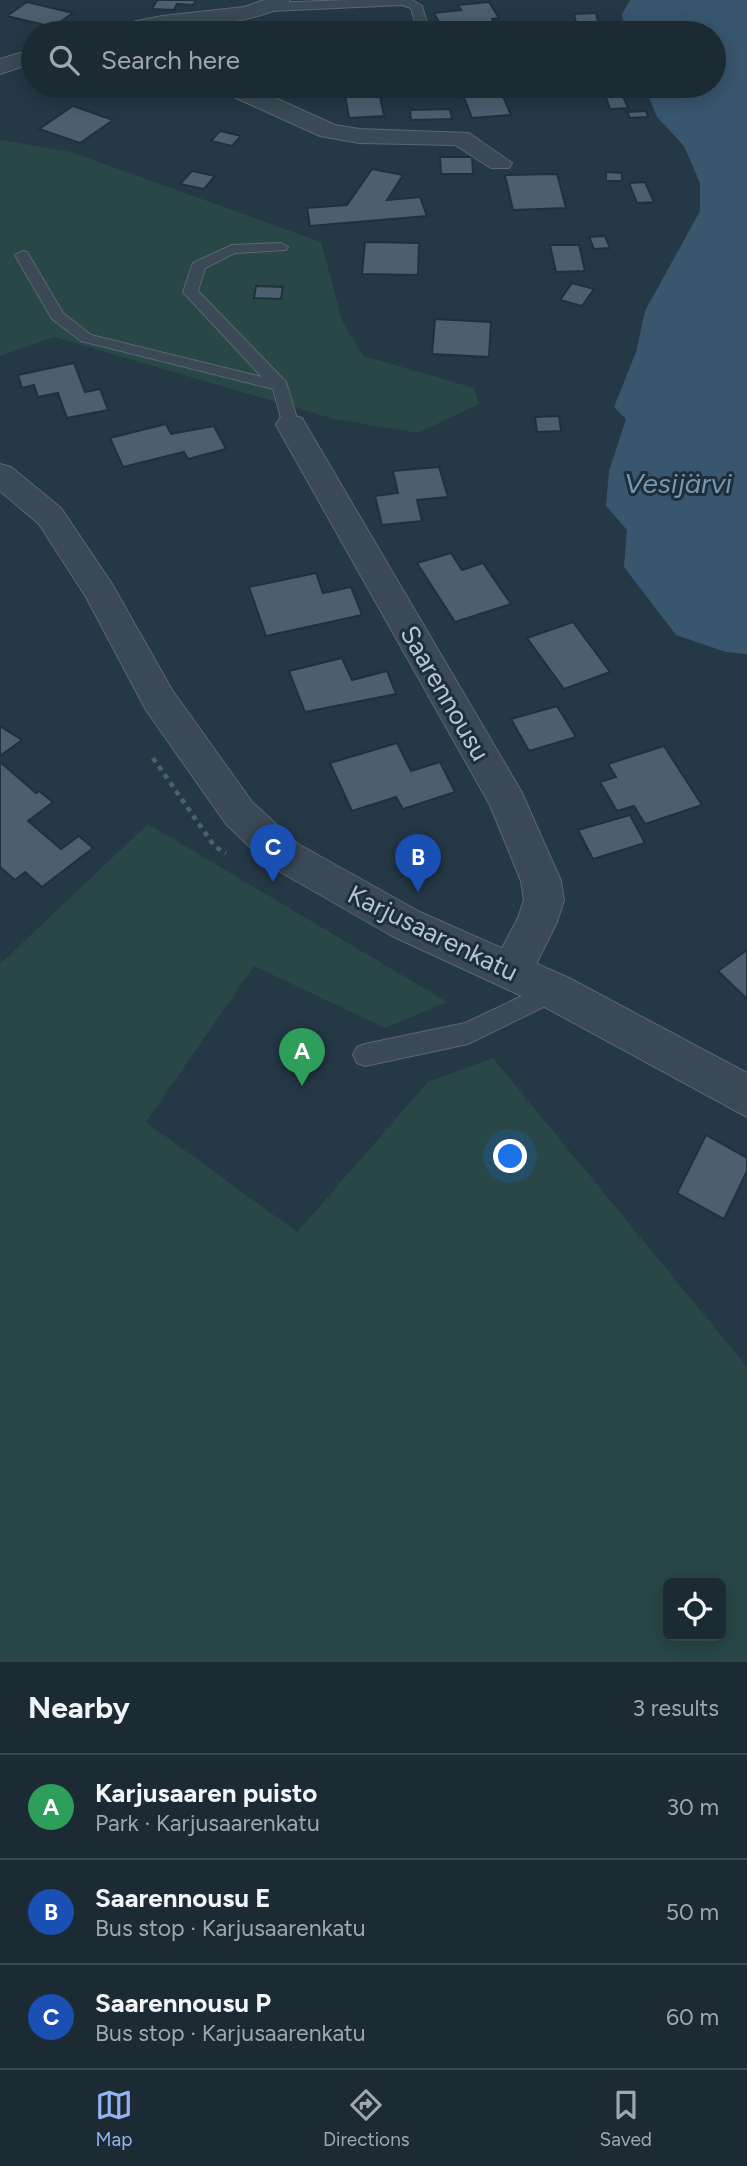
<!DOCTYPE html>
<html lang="en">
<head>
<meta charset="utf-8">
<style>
	body { margin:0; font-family:Figtree,sans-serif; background:#293640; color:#f1f3f6 }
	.controls { position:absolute; right:21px; bottom:21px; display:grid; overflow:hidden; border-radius:10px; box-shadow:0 4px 18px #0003 }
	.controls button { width:63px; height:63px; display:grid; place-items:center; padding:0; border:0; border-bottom:2px solid #3a464f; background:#1c2a34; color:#f1f3f6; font:35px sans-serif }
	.you { position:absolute; left:511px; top:1157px; width:24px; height:24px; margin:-18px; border:5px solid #fff; border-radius:50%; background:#1a73e8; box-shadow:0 0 0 10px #1a73e833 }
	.badge { display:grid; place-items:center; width:46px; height:46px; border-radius:50%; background:#95b2f1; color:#fff; font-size:23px; font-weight:700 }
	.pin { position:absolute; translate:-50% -58px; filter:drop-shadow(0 2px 4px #0008) }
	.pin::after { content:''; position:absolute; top:37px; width:24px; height:21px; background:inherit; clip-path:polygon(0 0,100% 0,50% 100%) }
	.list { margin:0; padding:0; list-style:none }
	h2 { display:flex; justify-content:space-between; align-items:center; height:91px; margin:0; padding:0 28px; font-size:30px }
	h2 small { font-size:23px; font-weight:400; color:#a0a7ac }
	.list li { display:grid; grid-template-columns:46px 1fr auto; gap:21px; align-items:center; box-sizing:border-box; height:105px; padding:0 28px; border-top:2px solid #3a464f }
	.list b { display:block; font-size:26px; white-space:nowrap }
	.list p { margin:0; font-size:23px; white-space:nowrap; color:#a0a7ac }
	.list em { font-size:23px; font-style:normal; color:#a0a7ac }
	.icon { flex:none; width:38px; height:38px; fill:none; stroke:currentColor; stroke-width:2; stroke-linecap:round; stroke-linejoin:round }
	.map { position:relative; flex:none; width:747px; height:1662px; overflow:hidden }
	.search { position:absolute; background:#1c2a34; box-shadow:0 4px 18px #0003; left:21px; right:21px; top:21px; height:77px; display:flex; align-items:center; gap:18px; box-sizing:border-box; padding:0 24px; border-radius:38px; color:#a0a7ac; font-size:26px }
	.sheet { height:406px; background:#1c2a34 }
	nav { display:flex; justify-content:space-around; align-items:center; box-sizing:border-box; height:98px; border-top:2px solid #3a464f; background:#1c2a34; font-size:19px; color:#a0a7ac }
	nav a { display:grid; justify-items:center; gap:4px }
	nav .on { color:#95b2f1 }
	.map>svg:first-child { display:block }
</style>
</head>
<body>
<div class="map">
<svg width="747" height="1662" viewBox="0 0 747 1662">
	<rect width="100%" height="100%" fill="#253846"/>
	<g fill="#284746" fill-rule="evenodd">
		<polygon points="0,140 71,152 321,242 343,323 364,356 474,388 479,404 418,433 334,419 54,337 0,356"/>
		<path d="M148,824L447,1002L385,1028L254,966L146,1122L297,1232L428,1082L493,1058L747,1367V1662H0V964ZM668,1583H721V1636H668Z"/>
	</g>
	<polygon fill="#38566e" points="630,0 747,0 747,654 726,652 676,635 624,567 627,530 606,506 609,471 626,419 614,407 636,352 645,311 700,211 700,183 684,146 657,117 644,86 714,86 714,33 624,33 622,14"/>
	<g fill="#4c5f6f" stroke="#21303d" stroke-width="2">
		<polygon points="157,0 196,0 193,5 177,4 174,10 152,9"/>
		<polygon points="27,2 73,13 53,27 7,16"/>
		<polygon points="489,2 499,18 492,19 495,26 444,31 434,13 461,10 458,5"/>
		<polygon points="596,13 598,22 576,23 574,14"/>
		<polygon points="378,87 384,116 349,118 344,89"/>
		<polygon points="500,89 511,115 472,118 463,95"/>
		<polygon points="621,91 628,108 610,109 604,92"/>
		<polygon points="73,106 113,120 80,143 39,129"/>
		<polygon points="450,109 452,119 411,120 410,110"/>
		<polygon points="646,111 648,117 630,118 627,112"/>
		<polygon points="220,131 241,136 232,146 211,141"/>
		<polygon points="440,157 472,157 473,174 441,174"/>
		<polygon points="372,169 403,175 387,200 420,197 427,216 310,226 307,208 347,205"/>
		<polygon points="192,171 215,176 204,189 180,184"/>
		<polygon points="606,172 622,173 622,181 606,181"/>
		<polygon points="557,174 566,208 513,210 505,175"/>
		<polygon points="645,182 654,202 637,203 629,183"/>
		<polygon points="605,236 610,248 594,249 589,237"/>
		<polygon points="365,242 419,243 418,275 362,274"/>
		<polygon points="550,245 579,245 585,271 556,272"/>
		<polygon points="572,283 594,289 582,306 560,300"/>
		<polygon points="256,286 283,287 281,299 254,298"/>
		<polygon points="435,319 491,322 489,357 432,354"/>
		<polygon points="74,363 85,392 100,389 108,410 67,418 58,393 38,397 34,385 22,388 18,375"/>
		<polygon points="559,416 561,431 537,432 535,417"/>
		<polygon points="166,424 171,434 214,426 226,449 188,459 184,452 123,467 110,438"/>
		<polygon points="439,467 448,497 417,500 422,521 382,525 375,496 398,493 393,471"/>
		<polygon points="451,553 462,570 483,563 511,604 455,622 417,563"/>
		<polygon points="316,573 323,593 351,587 362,615 266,636 249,587"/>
		<polygon points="573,622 610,672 564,689 527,638"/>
		<polygon points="342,658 352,680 387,671 396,694 305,712 289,671"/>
		<polygon points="557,706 576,737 529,751 511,719"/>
		<polygon points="0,726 22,740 0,756"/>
		<polygon points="397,743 411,771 440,762 455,792 403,809 396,797 352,811 330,763"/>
		<polygon points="664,746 702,805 645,824 634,806 617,811 600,782 616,777 608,764"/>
		<polygon points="0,762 36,793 39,791 53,802 28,821 61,849 79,836 93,848 42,887 25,872 15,880 0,867"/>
		<polygon points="630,815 645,843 593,859 578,830"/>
		<polygon points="747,950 747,999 718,971"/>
		<polygon points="706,1135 747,1158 747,1171 724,1219 677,1193"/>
	</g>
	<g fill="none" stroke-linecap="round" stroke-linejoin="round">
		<g stroke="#596772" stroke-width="2">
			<g id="service">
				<polygon points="348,0 412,0 422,6 430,33 418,33 411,8 402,5 270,11 264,7 270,3"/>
				<polygon points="281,243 288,247 286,250 235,253 205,268 198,291 286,382 299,425 291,430 283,425 273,389 81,341 52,319 15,255 22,251 27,252 63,313 91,335 262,377 183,292 193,263 232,245"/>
				<polygon points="554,981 562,984 565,991 562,998 468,1044 365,1066 357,1063 353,1055 357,1047 365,1044 465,1023"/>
			</g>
		</g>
		<g stroke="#596772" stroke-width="2">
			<g id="minor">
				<path d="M264,0H290C273,25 131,35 99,33L102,28L162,16L244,7Z"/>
				<polygon points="33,49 33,63 0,74 0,59"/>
				<polygon points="222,86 249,86 335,125 359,129 469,133 512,163 509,168 491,168 455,145 359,143 320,136 236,98"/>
				<polygon points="291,415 302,418 306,425 521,791 561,881 564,900 557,922 526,984 511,989 496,984 490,971 518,918 524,900 521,881 490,805 276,425 280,418"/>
			</g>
		</g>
		<g stroke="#596772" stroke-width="2">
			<polygon id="tertiary" points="0,464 11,467 61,508 112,584 172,690 252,802 298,844 420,912 569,978 747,1073 747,1117 539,1004 392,936 270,866 226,824 146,710 86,597 39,524 0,491"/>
		</g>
		<polyline stroke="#486464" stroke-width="4.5" stroke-dasharray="5 5" stroke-linecap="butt" points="153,758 215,847 226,853"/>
		<use href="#service" fill="#3a4955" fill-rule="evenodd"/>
		<use href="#minor" fill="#3a4955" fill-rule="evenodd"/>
		<use href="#tertiary" fill="#3a4955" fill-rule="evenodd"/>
	</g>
	<g text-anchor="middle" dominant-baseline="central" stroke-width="6" stroke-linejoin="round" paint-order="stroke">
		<g font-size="26" fill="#b8c4ce" stroke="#1f2e3b">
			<text transform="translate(445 693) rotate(60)">Saarennousu</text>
			<text transform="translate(433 933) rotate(26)">Karjusaarenkatu</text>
		</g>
		<g font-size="28" font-style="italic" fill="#7698b3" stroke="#1f2e3b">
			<text x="678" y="483">Vesijärvi</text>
		</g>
	</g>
</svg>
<div class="controls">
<button><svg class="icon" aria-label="locate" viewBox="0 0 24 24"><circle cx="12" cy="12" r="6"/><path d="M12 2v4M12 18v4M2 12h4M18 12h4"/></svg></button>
</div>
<div class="you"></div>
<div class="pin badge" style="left:302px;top:1086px;background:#2e9e5b">A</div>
<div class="pin badge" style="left:418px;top:892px;background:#1a4fb4">B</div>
<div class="pin badge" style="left:273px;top:882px;background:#1a4fb4">C</div>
<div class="search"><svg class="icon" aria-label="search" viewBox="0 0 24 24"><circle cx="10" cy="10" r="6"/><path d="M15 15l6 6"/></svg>Search here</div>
</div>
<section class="sheet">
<h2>Nearby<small>3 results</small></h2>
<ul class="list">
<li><span class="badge" style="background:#2e9e5b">A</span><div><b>Karjusaaren puisto</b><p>Park · Karjusaarenkatu</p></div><em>30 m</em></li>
<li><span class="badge" style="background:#1a4fb4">B</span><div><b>Saarennousu E</b><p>Bus stop · Karjusaarenkatu</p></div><em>50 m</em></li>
<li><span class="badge" style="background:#1a4fb4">C</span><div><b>Saarennousu P</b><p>Bus stop · Karjusaarenkatu</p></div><em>60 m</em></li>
</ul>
</section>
<nav>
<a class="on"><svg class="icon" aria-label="map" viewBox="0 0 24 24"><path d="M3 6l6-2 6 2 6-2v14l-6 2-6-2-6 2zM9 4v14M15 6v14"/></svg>Map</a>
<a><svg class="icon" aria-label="directions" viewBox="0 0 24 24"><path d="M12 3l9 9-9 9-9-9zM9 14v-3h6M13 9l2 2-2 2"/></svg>Directions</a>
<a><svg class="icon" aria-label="saved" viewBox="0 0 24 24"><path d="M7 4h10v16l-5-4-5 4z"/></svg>Saved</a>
</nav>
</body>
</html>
